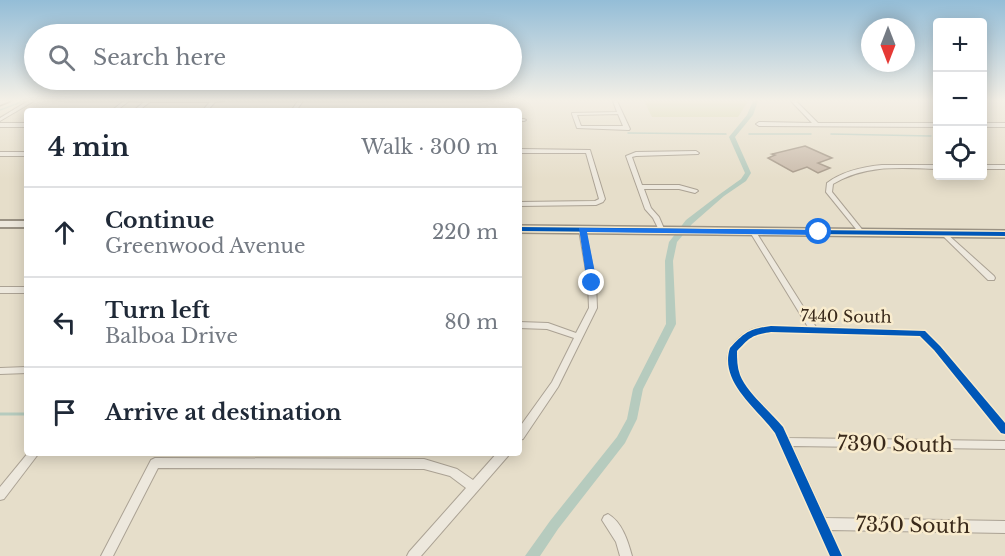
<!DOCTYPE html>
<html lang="en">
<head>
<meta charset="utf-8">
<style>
	body { margin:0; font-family:"Libre Baskerville",serif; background:#f2f2f3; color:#1f2937 }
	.controls { position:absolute; right:18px; top:18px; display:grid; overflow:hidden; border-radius:6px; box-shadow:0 3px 15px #0003 }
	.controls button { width:54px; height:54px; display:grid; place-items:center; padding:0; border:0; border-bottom:2px solid #e0e1e3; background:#fff; color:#1f2937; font:30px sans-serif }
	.compass { position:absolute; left:861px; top:18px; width:54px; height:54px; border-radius:50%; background:#fff; box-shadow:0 3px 15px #0003; rotate:180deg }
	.stop { position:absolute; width:18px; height:18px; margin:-14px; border:4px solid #1a73e8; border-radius:50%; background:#fff }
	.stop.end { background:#1a73e8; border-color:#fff; box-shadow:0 2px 6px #0008 }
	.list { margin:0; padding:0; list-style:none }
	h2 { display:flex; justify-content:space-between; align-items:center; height:78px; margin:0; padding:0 24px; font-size:26px }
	h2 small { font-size:20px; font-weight:400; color:#747a83 }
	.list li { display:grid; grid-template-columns:39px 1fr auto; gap:18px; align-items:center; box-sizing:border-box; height:90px; padding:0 24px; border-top:2px solid #e0e1e3 }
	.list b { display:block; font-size:22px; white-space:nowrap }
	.list p { margin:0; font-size:20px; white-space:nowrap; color:#747a83 }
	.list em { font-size:20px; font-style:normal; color:#747a83 }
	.icon { flex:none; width:33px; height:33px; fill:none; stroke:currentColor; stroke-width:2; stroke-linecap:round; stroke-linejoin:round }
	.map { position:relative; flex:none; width:1005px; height:556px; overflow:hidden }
	.search { position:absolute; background:#fff; box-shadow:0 3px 15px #0003; left:24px; top:24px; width:498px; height:66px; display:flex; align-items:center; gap:15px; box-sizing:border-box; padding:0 21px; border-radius:33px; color:#747a83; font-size:22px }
	.panel { position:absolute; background:#fff; box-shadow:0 3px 15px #0003; left:24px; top:108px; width:498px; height:348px; border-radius:6px }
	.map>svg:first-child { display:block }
</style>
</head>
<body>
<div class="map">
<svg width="1005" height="556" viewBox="0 0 1005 556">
	<rect width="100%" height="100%" fill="#e6deca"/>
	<polygon fill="#d7d7ab" points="644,101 748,101 738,117 652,117"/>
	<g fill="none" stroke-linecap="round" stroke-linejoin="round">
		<g stroke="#b6cbbe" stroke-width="1.5">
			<polyline points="0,110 24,101"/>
			<polyline points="628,133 726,134"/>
			<polyline points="749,134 811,134"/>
			<polyline points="831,134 931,136"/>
		</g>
		<polyline stroke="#b6cbbe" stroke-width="3" points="0,414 27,414"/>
		<polygon fill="#b6cbbe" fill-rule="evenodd" points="753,101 758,101 753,115 735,137 751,173 746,181 724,196 692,224 677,242 673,261 676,324 643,389 637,419 625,443 558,529 540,556 525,556 550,521 617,437 627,419 633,389 666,324 665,261 669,242 686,220 720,194 741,179 745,173 729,137 747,115"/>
	</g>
	<polygon fill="#cabbab" stroke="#a69989" stroke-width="1.5" points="805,146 832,158 818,163 830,168 818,173 807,167 793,172 768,158 775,155 772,154"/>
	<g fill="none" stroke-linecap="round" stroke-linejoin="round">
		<g stroke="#aba294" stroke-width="2">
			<g id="street">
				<polygon points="28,101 34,101 0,121 0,118"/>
				<polygon points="124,101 224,101 215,102 207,111 202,111 210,102 150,102 138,111 133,111 144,102 129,101 116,111 111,111"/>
				<polygon points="298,101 303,101 296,111 291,111"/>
				<path d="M613,101H617L630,129L629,130L577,128L572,114V113L617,112ZM618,114L623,126H581L577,115Z"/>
				<polygon points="791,101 796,101 818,123 938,123 938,127 759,126 756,124 759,122 812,123"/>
				<polygon points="519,119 524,119 526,120 524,121 519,121"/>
				<rect x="0" y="123" width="27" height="4"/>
				<rect x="982" y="123" width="23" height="4"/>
				<polygon points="519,149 590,150 605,199 603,202 596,205 519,206 519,202 595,201 599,199 586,153 519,153"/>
				<polygon points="696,151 699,153 698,154 636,156 632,157 642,185 679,185 697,190 698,191 695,193 679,189 644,189 651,208 659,217 665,231 664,232 660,232 653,218 645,209 626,156 636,152"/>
				<rect x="0" y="152" width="27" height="4"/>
				<path d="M882,165H938V169C901,168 866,164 833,184L832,192L865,233L862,235L860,234L826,192L827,183C843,171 862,167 882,165Z"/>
				<rect x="982" y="165" width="23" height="4"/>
				<polygon points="582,228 585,230 596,283 597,308 558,387 523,439 519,440 519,428 552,382 574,338 547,329 519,328 519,322 548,323 576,333 589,308 588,283 579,230"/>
				<path d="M753,230L756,232L816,327L925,331L940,346L1005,423V434L1001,433L934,350L920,336L771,332C752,335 750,337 737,351C737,359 737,367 740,374C746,392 764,404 775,418C781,424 784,430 787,438L1005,441V449L792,446L825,518L1005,521V533L830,530L842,556H830L775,433C763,416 747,403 737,386C731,376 725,362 729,351C730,347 734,343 737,340C743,334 749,330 757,328C773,324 791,327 808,327L750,232Z"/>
				<polygon points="944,232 946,233 994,276 995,278 994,280 988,280 942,235 941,234 942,233"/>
				<rect x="0" y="287" width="27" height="6"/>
				<polygon points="27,367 27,373 0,374 0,368"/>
				<polygon points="28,453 39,453 4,499 0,500 0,487"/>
				<polygon points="497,453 509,453 508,456 421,556 407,556 409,552 466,488 450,476 424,469 158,468 113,556 101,556 151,460 155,458 424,459 457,469 473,480"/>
				<path d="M608,514C622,522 628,541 632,556H620L616,542L602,520L604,516Z"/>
			</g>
		</g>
		<g stroke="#9a9284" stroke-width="4">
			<g id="secondary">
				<rect x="0" y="221" width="27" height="6"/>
				<polygon points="519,226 1005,231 1005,237 519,232"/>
			</g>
		</g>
		<g stroke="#90887a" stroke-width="3">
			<polygon id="primary" points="0,101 10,101 0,105"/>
		</g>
		<use href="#street" fill="#ede8dd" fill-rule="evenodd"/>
		<use href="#secondary" fill="#ede8dd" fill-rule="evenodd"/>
		<use href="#primary" fill="#e5decd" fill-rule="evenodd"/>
		<g stroke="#f9ecce" stroke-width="3">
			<g id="cycleway">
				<polygon points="519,227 1005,232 1005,236 519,231"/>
				<path d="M771,326L925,331L940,346L1005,423V434L1001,433L934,350L920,336L771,332C752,335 750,337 737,351C737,359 737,367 740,375C747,393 770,411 783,427L842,556H830L775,433C757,408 719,382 730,348C745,332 749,329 771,326Z"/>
			</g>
		</g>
		<use href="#cycleway" fill="#0057b8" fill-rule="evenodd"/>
	</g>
	<linearGradient id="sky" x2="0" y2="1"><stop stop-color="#94bdd7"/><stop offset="0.56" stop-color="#f4f0e7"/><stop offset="1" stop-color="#f4f0e7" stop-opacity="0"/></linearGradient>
	<rect width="1005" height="179" fill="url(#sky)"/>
	<polygon fill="#1a73e8" points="579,228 819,230 823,232 819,235 587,232 597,283 592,286 587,283"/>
	<g text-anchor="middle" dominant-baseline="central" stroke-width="5" stroke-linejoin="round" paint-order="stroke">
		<g font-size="16" fill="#3a2a1b" stroke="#f9ecce">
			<text transform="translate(846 316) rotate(1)">7440 South</text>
		</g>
		<g font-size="20" fill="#3a2a1b" stroke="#f9ecce">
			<text transform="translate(895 444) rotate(1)">7390 South</text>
			<text transform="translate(913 525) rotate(1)">7350 South</text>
		</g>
	</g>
</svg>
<div class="controls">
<button>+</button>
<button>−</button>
<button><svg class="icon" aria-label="locate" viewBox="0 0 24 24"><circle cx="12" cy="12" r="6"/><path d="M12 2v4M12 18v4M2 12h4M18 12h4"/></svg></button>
</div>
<svg class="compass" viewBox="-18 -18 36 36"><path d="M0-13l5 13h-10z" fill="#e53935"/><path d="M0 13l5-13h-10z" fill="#747a83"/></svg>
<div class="stop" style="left:819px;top:232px"></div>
<div class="stop end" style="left:592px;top:283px"></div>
<div class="search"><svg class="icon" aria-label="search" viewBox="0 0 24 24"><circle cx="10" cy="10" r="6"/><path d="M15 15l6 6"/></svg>Search here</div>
<section class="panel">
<h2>4 min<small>Walk · 300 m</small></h2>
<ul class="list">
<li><svg class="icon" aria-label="ahead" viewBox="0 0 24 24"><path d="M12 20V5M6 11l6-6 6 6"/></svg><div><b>Continue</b><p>Greenwood Avenue</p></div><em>220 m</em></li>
<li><svg class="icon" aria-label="left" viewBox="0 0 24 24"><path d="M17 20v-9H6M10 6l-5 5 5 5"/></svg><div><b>Turn left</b><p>Balboa Drive</p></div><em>80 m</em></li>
<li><svg class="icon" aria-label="arrive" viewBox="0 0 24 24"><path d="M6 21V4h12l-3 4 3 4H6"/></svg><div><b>Arrive at destination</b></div></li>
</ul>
</section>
</div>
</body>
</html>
